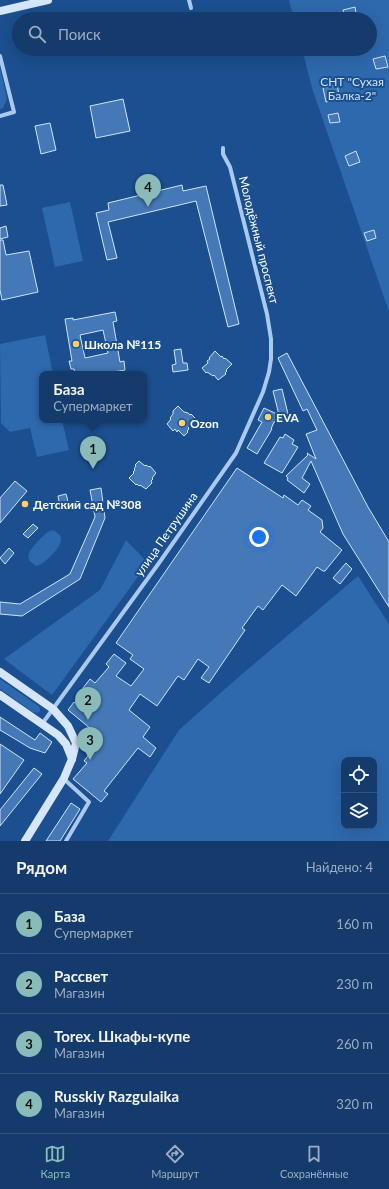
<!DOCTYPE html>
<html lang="ru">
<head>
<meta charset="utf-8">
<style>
	body { margin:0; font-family:Lato,sans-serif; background:#214673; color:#f1f3f6 }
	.controls { position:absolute; right:12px; bottom:12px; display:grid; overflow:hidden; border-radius:8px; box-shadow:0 4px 16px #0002 }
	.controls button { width:36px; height:36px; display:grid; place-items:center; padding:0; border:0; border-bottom:1px solid #33557e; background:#143b6b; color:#f1f3f6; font:20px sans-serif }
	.you { position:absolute; left:259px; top:537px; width:14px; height:14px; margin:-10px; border:3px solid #fff; border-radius:50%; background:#1a73e8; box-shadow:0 0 0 6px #1a73e833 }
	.badge { display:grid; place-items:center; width:26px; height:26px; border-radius:50%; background:#8bbbb9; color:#111; font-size:13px; font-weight:700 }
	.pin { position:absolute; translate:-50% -33px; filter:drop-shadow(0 1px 2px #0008) }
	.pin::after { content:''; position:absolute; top:21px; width:14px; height:12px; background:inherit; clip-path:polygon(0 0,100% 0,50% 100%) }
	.popup { position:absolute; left:39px; top:371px; width:108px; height:52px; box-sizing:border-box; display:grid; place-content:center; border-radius:8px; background:#143b6b; filter:drop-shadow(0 1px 3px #0005); font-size:13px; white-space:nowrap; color:#9dadc1 }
	.popup b { font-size:15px; color:#f1f3f6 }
	.popup::after { content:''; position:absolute; left:50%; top:100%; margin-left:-8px; border:8px solid transparent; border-top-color:#143b6b }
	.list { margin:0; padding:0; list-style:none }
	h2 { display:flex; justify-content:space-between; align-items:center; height:52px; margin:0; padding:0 16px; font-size:17px }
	h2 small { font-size:13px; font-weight:400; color:#9dadc1 }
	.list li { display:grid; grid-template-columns:26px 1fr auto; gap:12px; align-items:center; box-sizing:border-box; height:60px; padding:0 16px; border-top:1px solid #33557e }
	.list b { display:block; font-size:15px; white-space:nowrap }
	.list p { margin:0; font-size:13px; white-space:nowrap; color:#9dadc1 }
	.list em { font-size:13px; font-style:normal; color:#9dadc1 }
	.icon { flex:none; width:22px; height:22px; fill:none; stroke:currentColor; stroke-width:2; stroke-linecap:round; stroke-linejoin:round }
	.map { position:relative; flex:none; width:389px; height:841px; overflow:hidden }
	.search { position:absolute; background:#143b6b; box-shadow:0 4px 16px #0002; left:12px; right:12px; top:12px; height:44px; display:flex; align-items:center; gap:10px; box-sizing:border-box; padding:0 14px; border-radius:22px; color:#9dadc1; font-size:15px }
	.sheet { height:292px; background:#143b6b }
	nav { display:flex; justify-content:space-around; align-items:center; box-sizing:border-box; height:56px; border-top:1px solid #33557e; background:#143b6b; font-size:11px; color:#9dadc1 }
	nav a { display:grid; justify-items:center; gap:2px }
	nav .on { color:#8bbbb9 }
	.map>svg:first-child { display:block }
</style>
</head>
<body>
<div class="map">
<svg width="389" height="841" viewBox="0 0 389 841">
	<rect width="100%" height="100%" fill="#1b4f8f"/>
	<g fill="#2e69ad" fill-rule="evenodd">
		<polygon points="289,0 389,0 389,312 312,88 302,49 370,49 370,19 294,19"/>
		<polygon points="0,68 7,99 3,108 0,109"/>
		<polygon points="70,202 83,261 55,267 42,208"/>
		<polygon points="45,335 53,374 42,374 42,420 62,420 69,450 37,457 30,428 10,432 1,423 0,344"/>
		<path d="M53,530C56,532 61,534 61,539C62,547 44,564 37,566C22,559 30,550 38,541C43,536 46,532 53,530Z"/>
		<polygon points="126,540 148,563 52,695 4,659 100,590"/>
		<path d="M358,576L389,624V841H108L179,730L234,681ZM344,760H374V826H344Z"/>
		<polygon points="0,679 37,705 40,708 40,711 38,713 33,712 0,689"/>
	</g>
	<g fill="#4478b7" stroke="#cfe3fa" fill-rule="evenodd">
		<polygon points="355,7 357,18 345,19 343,10"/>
		<polygon points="385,56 388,67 376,69 373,59"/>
		<polygon points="337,85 340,99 326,102 323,88"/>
		<polygon points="123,99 130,131 96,138 90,106"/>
		<polygon points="338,113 340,122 330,123 328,115"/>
		<polygon points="50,123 56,150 41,154 35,126"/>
		<polygon points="356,151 360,162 349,166 345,156"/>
		<polygon points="0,185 3,185 7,205 0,206"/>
		<polygon points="182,185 183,191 206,186 239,324 228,327 196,201 108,222 117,258 107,260 96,213 109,210 108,203"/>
		<polygon points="6,226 8,237 0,239 0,228"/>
		<polygon points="374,230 376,238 367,241 364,233"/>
		<polygon points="0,240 3,240 6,255 29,251 38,292 2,300 0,290"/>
		<path d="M115,312L117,321L113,322L120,362L124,361L125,370L113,372V374H75L74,369H71L69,361H72L65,319L73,318V320ZM103,330L108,353L85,358L80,335Z"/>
		<polygon points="181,349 183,363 187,363 188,370 173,372 172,365 176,364 174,350"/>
		<polygon points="215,351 221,357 222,356 224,359 225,358 232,364 226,370 227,371 225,373 226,374 218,380 214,375 213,376 207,372 206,373 202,368 208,363 207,361 210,359 209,358"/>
		<polygon points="287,353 368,507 389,542 389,607 343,534 311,461 302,478 310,484 304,493 287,480 288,478 286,476 308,455 307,453 316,459 306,434 317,430 307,409 303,411 278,358"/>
		<polygon points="282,389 289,418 274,422 271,429 272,429 257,454 247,448 262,422 258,420 264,408 279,415 273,391"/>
		<polygon points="178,406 184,412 188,413 190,415 191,414 195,418 190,424 191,425 188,428 189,429 187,431 188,432 184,436 178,430 177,432 175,429 173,431 167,424 171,419 170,418 173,414 173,411"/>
		<polygon points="285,434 294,440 292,444 298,447 282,473 264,463 280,437 283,438"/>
		<polygon points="139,461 145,466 146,465 149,467 150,466 156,473 152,478 153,479 151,481 152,483 146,489 140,485 139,486 137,484 136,485 129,478 134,473 133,472 135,470 134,469 136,466 135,465"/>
		<polygon points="237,468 283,498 284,495 298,505 302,500 311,506 308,510 322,520 323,528 320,532 342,550 325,571 323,571 317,567 296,596 282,585 263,610 258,606 242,628 245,630 209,683 201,678 209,667 198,659 184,680 178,676 157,706 140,694 129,710 150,727 143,737 156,748 150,757 138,748 104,791 108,794 101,802 73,779 87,763 84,761 90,753 85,750 97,734 68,710 74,702 77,704 87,690 83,688 90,679 95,683 109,667 106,664 114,654 126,663 116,676 131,686 144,669 130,659 133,655 116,643"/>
		<polygon points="15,481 27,491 0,523 0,498"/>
		<polygon points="101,488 105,518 80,579 22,616 0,614 0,602 20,604 70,574 95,517 90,490"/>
		<polygon points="66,494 69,505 60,507 58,496"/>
		<polygon points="33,524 38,528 28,538 23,534"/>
		<polygon points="9,548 14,553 5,564 0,558"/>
		<polygon points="346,563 352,569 340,584 333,578"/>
		<polygon points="0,717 35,740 40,733 52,742 45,753 30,748 0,730"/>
		<polygon points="0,744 24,760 0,794"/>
		<polygon points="34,768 42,774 0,826 0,810"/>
		<polygon points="71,803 80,809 60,841 46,841"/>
	</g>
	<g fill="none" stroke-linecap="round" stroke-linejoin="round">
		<g stroke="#a9c9ee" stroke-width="4">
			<polyline points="189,0 191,8"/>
			<polyline points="0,56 14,112 0,116"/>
			<polyline points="42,724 159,563 236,453 263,392 269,372 271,359 271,339 267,314 230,167 223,154 223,148"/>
			<polyline points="64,779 89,802 66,841"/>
		</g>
		<g stroke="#d6e6fa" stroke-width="8">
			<polyline points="0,11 48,0"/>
			<polyline points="0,672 53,709 68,726 76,743 72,759 64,778 25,841"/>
			<polyline points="0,695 58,735 66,744 72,759"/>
		</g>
	</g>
	<g fill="#ffd166" stroke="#1b4f8f" stroke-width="1.5">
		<circle cx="76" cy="344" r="4"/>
		<circle cx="268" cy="417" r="4"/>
		<circle cx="182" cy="423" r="4"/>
		<circle cx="25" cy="504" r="4"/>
	</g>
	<g text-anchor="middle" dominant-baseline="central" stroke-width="4" stroke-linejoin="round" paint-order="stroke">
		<g font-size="12" fill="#cfe3fa" stroke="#1b4f8f">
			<text x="352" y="81">СНТ "Сухая<tspan x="352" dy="14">Балка-2"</tspan></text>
		</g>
		<g font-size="12" fill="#fff" stroke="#1b4f8f">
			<text transform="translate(259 240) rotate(76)">Молодёжный проспект</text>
			<text transform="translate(166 534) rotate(-55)">улица Петрушина</text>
		</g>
		<g font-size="12" font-weight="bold" fill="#fff" stroke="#1b4f8f" text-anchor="start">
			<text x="84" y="344">Школа №115</text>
			<text x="276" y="417">EVA</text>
			<text x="190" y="423">Ozon</text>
			<text x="33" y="504">Детский сад №308</text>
		</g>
	</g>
</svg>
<div class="controls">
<button><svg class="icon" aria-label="locate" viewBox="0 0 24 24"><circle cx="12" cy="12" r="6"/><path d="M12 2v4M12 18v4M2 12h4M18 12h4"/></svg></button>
<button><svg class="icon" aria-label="layers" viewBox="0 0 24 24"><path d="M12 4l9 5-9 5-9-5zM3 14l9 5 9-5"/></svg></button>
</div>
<div class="you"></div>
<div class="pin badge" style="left:93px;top:469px">1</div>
<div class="popup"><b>База</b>Супермаркет</div>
<div class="pin badge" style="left:88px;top:720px">2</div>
<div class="pin badge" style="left:90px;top:760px">3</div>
<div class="pin badge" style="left:148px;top:207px">4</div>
<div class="search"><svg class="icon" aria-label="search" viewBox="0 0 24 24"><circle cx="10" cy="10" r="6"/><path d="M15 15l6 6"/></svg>Поиск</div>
</div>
<section class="sheet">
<h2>Рядом<small>Найдено: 4</small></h2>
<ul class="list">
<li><span class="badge">1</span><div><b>База</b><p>Супермаркет</p></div><em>160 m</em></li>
<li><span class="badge">2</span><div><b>Рассвет</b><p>Магазин</p></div><em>230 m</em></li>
<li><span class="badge">3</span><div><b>Torex. Шкафы-купе</b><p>Магазин</p></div><em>260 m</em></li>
<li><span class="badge">4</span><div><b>Russkiy Razgulaika</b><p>Магазин</p></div><em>320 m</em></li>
</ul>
</section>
<nav>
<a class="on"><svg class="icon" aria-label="map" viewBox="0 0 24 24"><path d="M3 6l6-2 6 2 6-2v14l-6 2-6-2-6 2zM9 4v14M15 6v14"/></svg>Карта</a>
<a><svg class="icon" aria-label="directions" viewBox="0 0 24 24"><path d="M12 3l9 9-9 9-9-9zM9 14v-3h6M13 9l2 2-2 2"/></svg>Маршрут</a>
<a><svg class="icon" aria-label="saved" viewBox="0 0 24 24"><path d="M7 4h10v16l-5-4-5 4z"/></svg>Сохранённые</a>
</nav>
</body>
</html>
